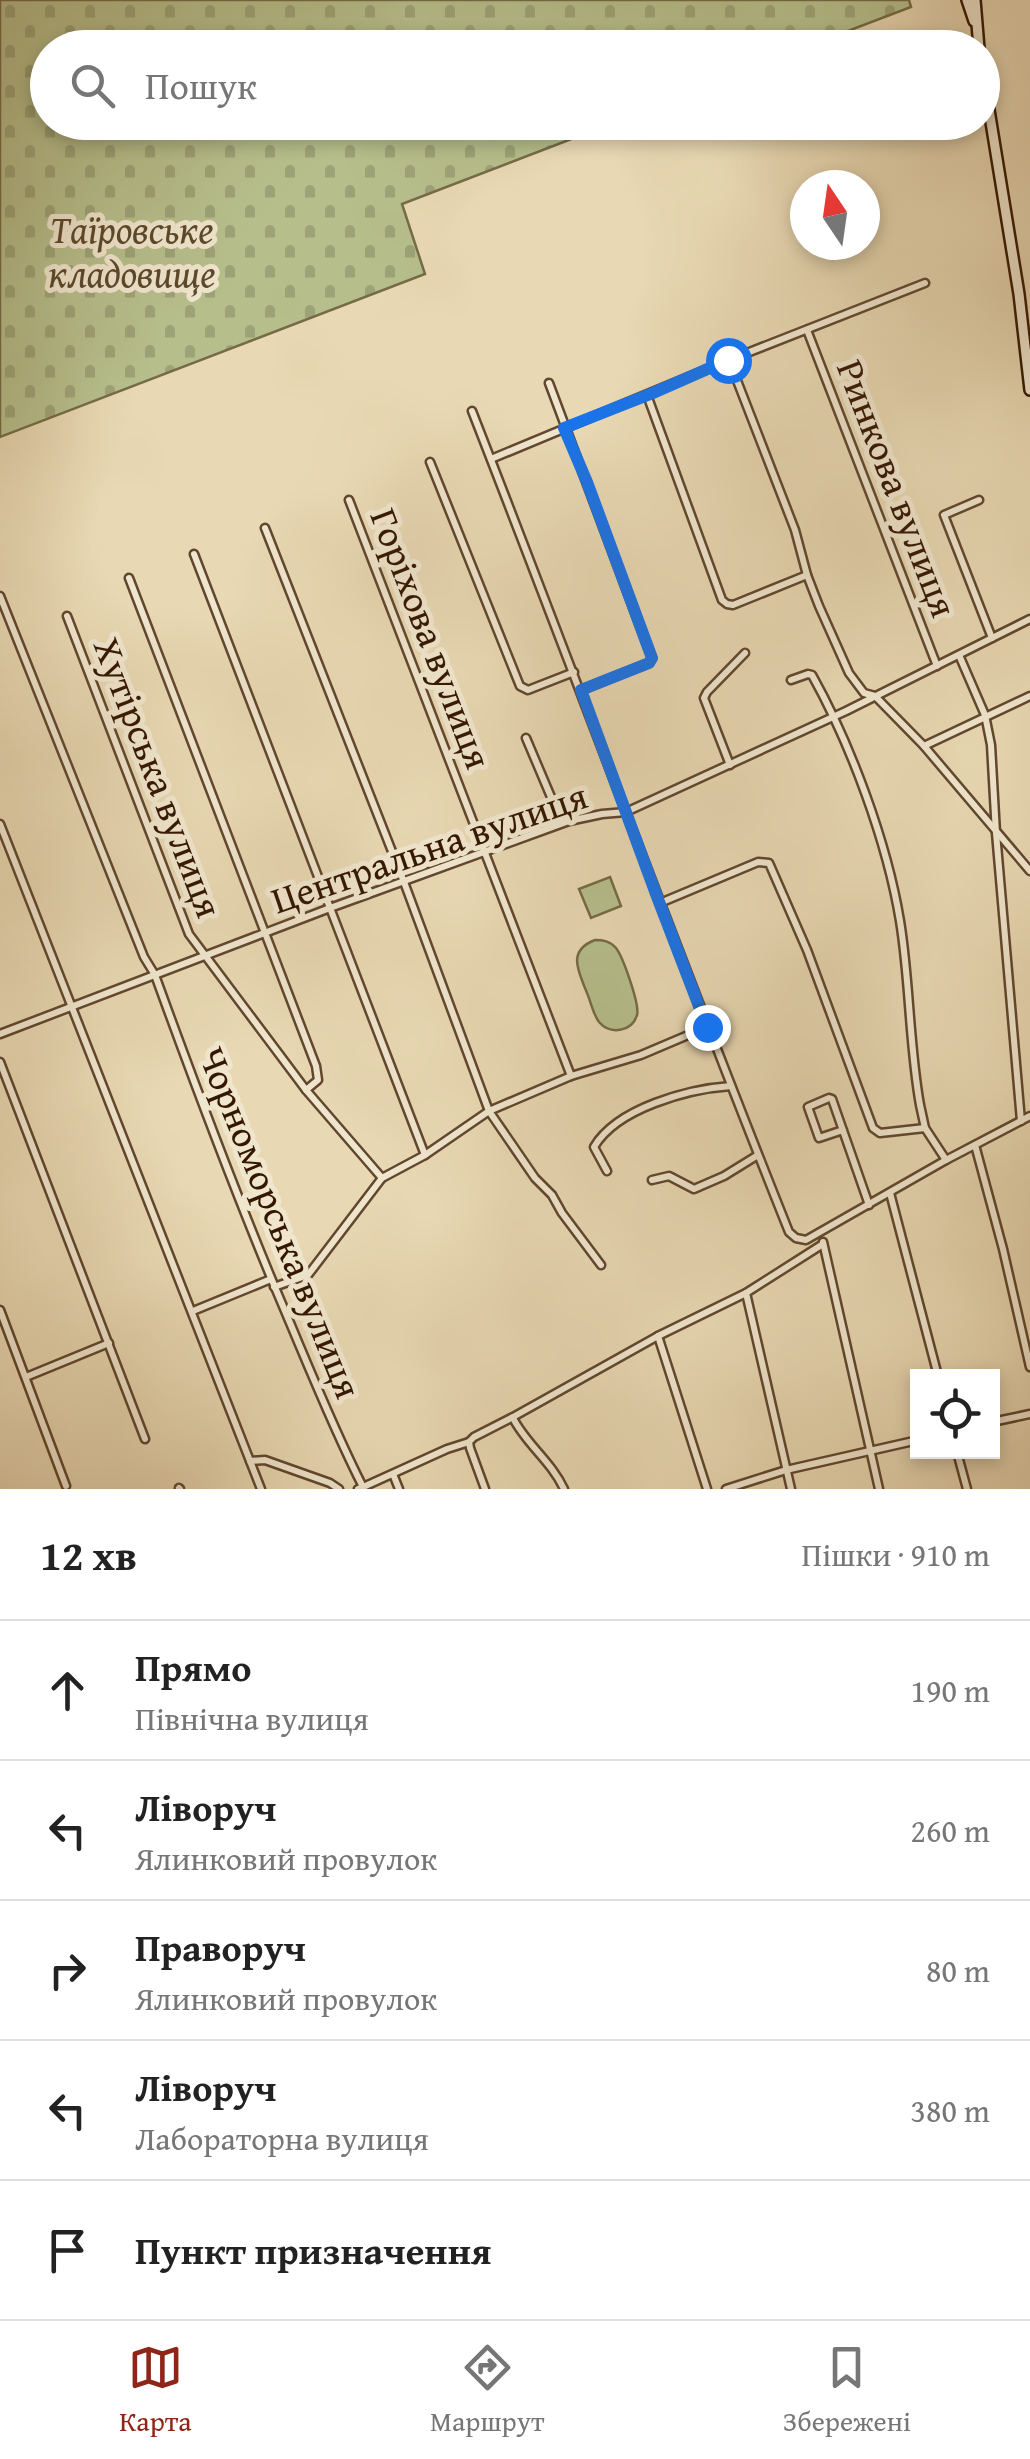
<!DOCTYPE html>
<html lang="uk">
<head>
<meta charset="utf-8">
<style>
	body { margin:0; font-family:"Gentium Book Plus",serif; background:#f6f6f6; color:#222 }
	.controls { position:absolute; right:30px; bottom:30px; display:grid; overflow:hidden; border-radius:0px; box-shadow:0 5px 15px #0003 }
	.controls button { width:90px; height:90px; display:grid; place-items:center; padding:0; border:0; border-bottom:2px solid #e0e0e0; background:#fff; color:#222; font:50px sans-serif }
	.compass { position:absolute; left:790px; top:170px; width:90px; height:90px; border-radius:50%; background:#fff; box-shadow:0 5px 15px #0003; rotate:347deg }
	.stop { position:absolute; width:30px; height:30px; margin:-22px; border:8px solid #1a73e8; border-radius:50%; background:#fff }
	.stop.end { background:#1a73e8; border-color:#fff; box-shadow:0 2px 10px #0008 }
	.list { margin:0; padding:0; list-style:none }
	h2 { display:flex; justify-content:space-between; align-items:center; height:130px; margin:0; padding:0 40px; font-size:42px }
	h2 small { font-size:32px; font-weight:400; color:#767676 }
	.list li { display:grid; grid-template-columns:65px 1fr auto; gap:30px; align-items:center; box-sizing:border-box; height:140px; padding:0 40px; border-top:2px solid #e0e0e0 }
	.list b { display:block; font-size:38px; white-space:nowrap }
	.list p { margin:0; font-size:32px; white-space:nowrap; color:#767676 }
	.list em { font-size:32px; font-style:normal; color:#767676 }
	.icon { flex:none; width:55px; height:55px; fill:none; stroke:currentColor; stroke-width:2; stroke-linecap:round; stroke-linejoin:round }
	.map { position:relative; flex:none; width:1030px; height:1489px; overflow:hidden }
	.search { position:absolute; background:#fff; box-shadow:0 5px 15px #0003; left:30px; right:30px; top:30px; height:110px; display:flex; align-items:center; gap:25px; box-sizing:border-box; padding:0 35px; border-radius:55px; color:#767676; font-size:38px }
	.sheet { height:830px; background:#fff }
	nav { display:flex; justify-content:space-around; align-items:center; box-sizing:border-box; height:140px; border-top:2px solid #e0e0e0; background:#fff; font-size:28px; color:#767676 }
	nav a { display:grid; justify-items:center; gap:5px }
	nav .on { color:#8f2418 }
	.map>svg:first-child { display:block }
</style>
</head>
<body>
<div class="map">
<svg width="1030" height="1489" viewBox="0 0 1030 1489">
	<defs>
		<pattern id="cemetery-stones" width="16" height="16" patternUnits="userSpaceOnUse" patternTransform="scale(2.5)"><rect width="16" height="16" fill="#b6bf8c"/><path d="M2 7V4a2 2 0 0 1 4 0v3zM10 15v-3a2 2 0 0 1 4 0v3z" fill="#9da377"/></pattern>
	</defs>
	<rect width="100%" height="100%" fill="#e8d8b3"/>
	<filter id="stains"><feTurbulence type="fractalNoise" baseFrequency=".002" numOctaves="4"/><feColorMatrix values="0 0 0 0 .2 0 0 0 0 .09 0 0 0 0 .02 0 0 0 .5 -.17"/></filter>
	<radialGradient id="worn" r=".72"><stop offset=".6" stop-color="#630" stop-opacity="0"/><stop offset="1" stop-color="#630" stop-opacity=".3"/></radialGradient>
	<polygon fill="url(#cemetery-stones)" stroke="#756b46" stroke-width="2.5" points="0,0 909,0 911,7 806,47 48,48 48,122 613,123 402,204 425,274 0,437"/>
	<g fill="#b6bf8c" stroke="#756b46" stroke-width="2.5">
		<polygon points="610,877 621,906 591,918 579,889"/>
		<path d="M595,940C603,940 610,941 616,948C623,957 640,1005 637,1015C632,1032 610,1035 599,1022C593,1014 591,1002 587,993C579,972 566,951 595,940Z"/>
	</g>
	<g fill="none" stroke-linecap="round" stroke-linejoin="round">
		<g stroke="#61472e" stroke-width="11">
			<g id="street">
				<polyline points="807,330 937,666"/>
				<polyline points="729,360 795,530 807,575 819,606 849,673 864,693 875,696 924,746 1030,871"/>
				<polyline points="549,383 652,658 649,663 581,690"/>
				<polyline points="647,395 722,600 727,604 733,605 807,575"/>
				<path d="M472,411C579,685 680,960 789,1232L796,1238L806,1240L946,1160L1030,1116"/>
				<polyline points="491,459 729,360 925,283"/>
				<polyline points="430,462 520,686 528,690 574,672"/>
				<polyline points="349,500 571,1076"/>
				<polyline points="979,500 944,515 992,638"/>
				<polyline points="265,528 404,882 489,1111 535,1178 552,1195 562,1213 601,1265"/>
				<polyline points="194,554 425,1155"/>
				<polyline points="129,578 316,1066 318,1080 306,1090"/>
				<path d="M0,596L144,957L155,975C196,1088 238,1201 285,1311C310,1370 334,1430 363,1487L358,1489"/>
				<polyline points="67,616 189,934 306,1090 382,1178"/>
				<polyline points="959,655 985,715 991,745 996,833 1021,1121"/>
				<path d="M791,680L808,674L812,675C851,745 887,842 900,921C910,982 909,1044 920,1105L925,1128L946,1160"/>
				<polyline points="526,738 562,823"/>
				<polyline points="924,746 1030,696"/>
				<polyline points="730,765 704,698 707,692 745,653"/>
				<polyline points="0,824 261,1489"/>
				<polyline points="660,903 758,862 769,863 807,950 873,1128 880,1133 925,1128"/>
				<polyline points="0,1034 330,908 569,821 602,814 626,812 846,711 1030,619"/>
				<polyline points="0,1062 145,1439"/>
				<polyline points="843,1130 819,1138 808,1107 829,1098 832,1099 869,1205"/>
				<polyline points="975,1145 1003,1249 1030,1367"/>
				<path d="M607,1171L594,1147C617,1108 688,1089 731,1086"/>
				<polyline points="652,1180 669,1176 694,1189 724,1176 758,1155"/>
				<polyline points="890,1193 938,1376"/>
				<polyline points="823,1242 879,1489"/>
				<polyline points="274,1287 308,1275 382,1178 425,1155 489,1111 571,1076 641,1055 707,1027"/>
				<polyline points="0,1310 66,1486"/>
				<polyline points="193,1311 271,1279"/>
				<polyline points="26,1377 109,1343"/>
				<path d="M513,1418C526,1444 551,1461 564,1489"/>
				<polyline points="992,1422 1030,1414"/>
				<polyline points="957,1452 967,1489"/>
				<polyline points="250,1461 265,1460 330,1483 339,1489"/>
				<polyline points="393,1474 399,1489"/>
				<polyline points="179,1488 180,1489"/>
				<polyline points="361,1488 447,1449 469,1442"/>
				<polyline points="485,1489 470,1448 469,1442 474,1437 513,1417 658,1336"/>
				<polyline points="707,1489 658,1336 746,1293"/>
				<polyline points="726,1489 786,1470 918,1440"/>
				<polyline points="791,1489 746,1293 823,1244"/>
			</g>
		</g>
		<g stroke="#341701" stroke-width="14">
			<g id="secondary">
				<polyline points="967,0 974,21"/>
				<polyline points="975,0 979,48"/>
				<polyline points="982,67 1019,294 1030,390"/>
			</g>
		</g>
		<use href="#street" stroke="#f0e6ce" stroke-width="6"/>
		<use href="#secondary" stroke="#f0e6ce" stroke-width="9"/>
	</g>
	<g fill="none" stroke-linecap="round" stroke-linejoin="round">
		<polyline stroke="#1a73e8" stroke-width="12" points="707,1027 656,894 581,690 649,663 652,658 587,482 564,428 653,393 728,360"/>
	</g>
	<g text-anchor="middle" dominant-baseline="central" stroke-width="10" stroke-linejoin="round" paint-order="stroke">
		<g font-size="38" font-style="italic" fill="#5b492b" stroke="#f0e6ce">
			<text x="132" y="229">Таїровське<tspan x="132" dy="44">кладовище</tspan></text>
		</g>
		<g font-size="38" fill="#341701" stroke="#f0e6ce">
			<text transform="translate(898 488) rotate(69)">Ринкова вулиця</text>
			<text transform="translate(432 638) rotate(69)">Горіхова вулиця</text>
			<text transform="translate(159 777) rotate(69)">Хутірська вулиця</text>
			<text transform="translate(429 847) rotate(-19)">Центральна вулиця</text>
			<text transform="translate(281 1222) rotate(68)">Чорноморська вулиця</text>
		</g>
	</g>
	<rect width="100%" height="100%" filter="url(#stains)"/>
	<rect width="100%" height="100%" fill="url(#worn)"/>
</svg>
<div class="controls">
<button><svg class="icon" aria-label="locate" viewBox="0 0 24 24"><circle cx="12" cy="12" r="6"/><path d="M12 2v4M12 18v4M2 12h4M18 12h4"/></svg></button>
</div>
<svg class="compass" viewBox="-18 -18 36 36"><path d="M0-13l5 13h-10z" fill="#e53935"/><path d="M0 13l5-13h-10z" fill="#767676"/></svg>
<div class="stop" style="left:728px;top:360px"></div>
<div class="stop end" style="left:707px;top:1027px"></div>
<div class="search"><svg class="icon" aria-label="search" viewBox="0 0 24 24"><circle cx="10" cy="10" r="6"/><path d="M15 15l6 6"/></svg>Пошук</div>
</div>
<section class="sheet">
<h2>12 хв<small>Пішки · 910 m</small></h2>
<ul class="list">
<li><svg class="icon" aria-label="ahead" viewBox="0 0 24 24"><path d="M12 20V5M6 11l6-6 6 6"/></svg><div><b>Прямо</b><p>Північна вулиця</p></div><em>190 m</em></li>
<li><svg class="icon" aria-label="left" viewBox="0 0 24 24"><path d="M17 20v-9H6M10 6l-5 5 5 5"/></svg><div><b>Ліворуч</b><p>Ялинковий провулок</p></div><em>260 m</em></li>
<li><svg class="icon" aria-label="right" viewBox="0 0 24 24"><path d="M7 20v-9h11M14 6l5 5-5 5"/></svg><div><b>Праворуч</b><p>Ялинковий провулок</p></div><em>80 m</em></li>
<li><svg class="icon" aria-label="left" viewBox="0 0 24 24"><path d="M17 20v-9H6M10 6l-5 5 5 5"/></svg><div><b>Ліворуч</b><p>Лабораторна вулиця</p></div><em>380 m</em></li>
<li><svg class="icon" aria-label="arrive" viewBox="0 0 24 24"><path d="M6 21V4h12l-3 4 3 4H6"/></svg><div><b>Пункт призначення</b></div></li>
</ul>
</section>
<nav>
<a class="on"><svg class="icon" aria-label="map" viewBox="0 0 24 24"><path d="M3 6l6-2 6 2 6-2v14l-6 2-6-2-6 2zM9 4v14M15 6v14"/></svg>Карта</a>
<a><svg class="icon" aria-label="directions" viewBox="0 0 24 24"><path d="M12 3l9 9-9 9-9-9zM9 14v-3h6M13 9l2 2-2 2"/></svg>Маршрут</a>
<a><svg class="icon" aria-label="saved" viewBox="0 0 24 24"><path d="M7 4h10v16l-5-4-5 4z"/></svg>Збережені</a>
</nav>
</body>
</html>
